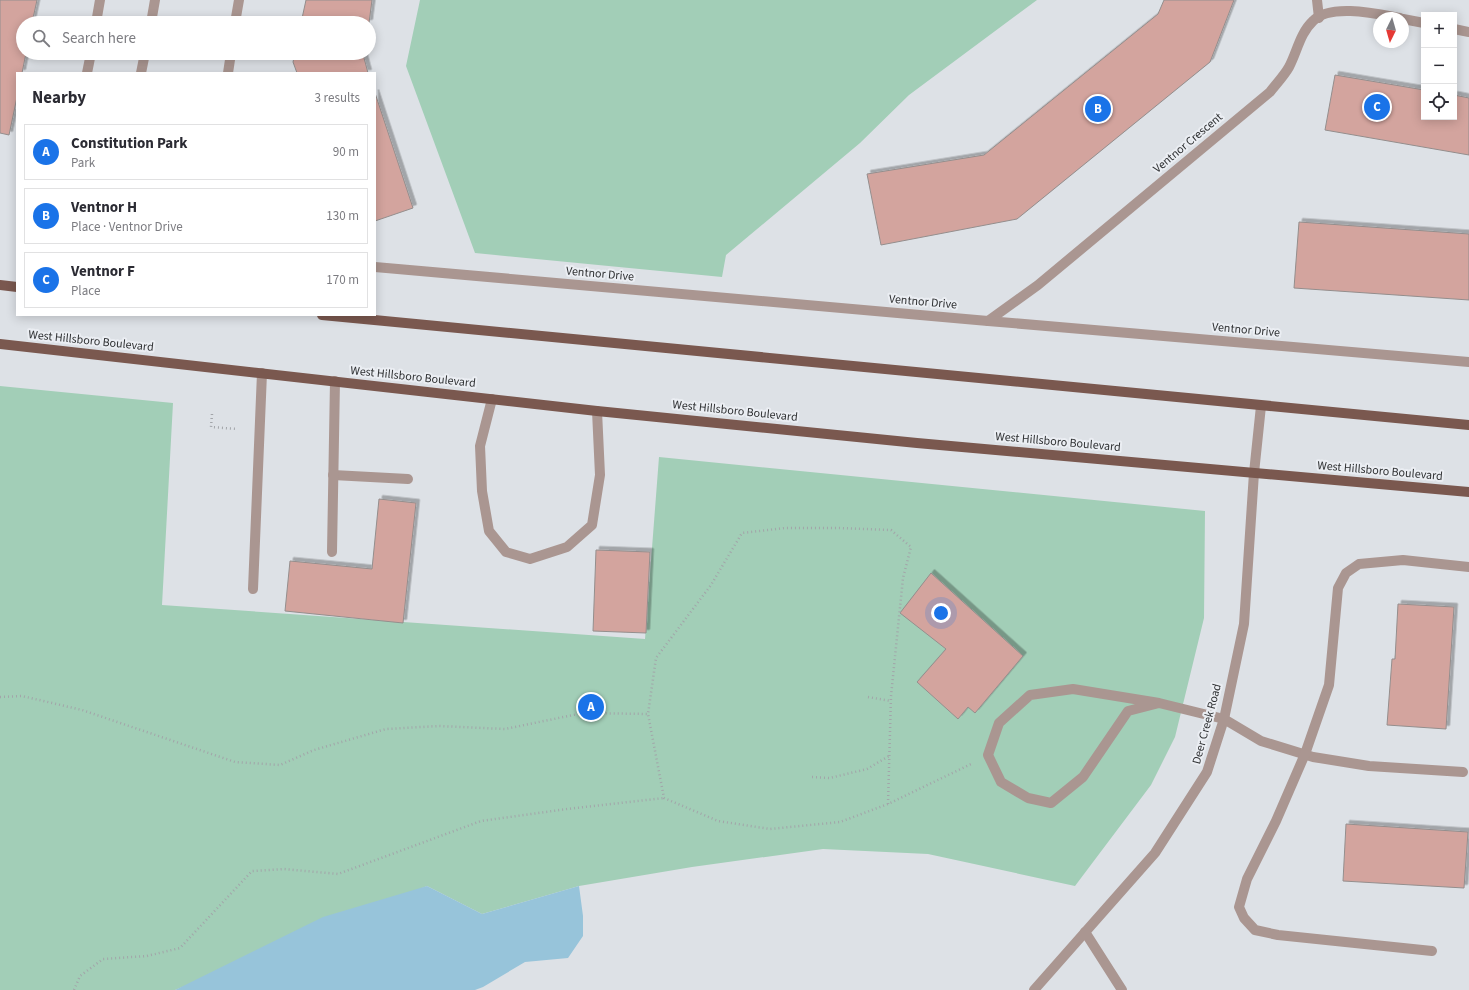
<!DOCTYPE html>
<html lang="en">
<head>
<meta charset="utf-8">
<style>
	body { margin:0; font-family:"Source Sans 3",sans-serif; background:#f7f7f7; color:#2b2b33 }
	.controls { position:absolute; right:12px; top:12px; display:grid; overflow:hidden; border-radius:0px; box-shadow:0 2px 10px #0003 }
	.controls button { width:36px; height:36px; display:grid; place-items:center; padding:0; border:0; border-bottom:1px solid #e1e1e2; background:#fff; color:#2b2b33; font:20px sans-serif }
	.compass { position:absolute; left:1373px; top:12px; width:36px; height:36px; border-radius:50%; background:#fff; box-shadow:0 2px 10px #0003; rotate:185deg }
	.you { position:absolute; left:941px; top:613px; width:14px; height:14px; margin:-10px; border:3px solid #fff; border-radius:50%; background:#1a73e8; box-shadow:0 0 0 6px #1a73e833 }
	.badge { display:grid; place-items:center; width:26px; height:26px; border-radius:50%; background:#1a73e8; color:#fff; font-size:13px; font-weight:700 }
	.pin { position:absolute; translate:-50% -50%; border:2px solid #fff; box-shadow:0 1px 4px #0006 }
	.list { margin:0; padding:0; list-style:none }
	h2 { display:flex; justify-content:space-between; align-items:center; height:52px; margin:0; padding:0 16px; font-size:17px }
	h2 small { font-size:13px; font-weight:400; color:#7c7c81 }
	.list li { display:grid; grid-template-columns:26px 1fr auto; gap:12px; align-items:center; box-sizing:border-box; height:56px; margin:0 8px 8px; padding:0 8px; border:1px solid #e1e1e2; border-radius:0px }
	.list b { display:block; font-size:15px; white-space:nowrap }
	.list p { margin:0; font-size:13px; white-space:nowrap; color:#7c7c81 }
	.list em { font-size:13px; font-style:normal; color:#7c7c81 }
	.icon { flex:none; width:22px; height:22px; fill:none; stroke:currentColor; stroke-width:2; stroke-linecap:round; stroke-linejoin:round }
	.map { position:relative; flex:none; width:1469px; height:990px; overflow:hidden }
	.search { position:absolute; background:#fff; box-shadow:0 2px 10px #0003; left:16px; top:16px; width:360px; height:44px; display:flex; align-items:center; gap:10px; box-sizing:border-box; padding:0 14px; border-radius:22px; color:#7c7c81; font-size:15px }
	.panel { position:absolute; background:#fff; box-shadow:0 2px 10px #0003; left:16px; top:72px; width:360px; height:244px; border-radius:0px }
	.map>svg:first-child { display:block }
</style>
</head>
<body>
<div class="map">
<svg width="1469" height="990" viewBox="0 0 1469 990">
	<defs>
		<filter id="shadow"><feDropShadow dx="3.5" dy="-3.5" stdDeviation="0" flood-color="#0004"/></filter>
	</defs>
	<rect width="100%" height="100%" fill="#dde1e6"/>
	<g fill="#a2ceb7">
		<polygon points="420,0 1037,0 909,95 860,143 726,255 722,277 475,253 406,66"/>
		<polygon points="0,386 173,403 162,605 645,639 659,457 1205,511 1204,618 1175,737 1151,785 1075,886 928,854 823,849 692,867 579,886 482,914 427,886 175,990 0,990"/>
	</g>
	<polygon fill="#97c4da" points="427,886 482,914 579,886 583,916 583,936 568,958 525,962 483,987 475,990 175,990 323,917"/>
	<g fill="#d3a49e" stroke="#948e8d" filter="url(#shadow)">
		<polygon points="0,0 37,0 32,23 23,23 23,53 26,53 22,73 17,73 17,97 9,135 0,133"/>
		<polygon points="306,0 372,0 369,23 301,23"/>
		<polygon points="1164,0 1234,0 1210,62 1017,219 881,245 867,174 984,155 1158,14"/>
		<polygon points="295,53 364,53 364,58 368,73 297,73 293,62"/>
		<polygon points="1335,75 1424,90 1424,117 1454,117 1454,95 1469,98 1469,155 1325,130"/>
		<polygon points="375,93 413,208 375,221"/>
		<polygon points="1299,222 1469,234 1469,300 1294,288"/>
		<polygon points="379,499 416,503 403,623 285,611 290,561 372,569"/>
		<polygon points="596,550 650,552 646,633 593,631"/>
		<polygon points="931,573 1023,656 975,713 968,707 958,719 917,682 946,649 900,613"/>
		<polygon points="1398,604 1454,607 1446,729 1387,725 1392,659 1395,659"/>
		<polygon points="1346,824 1468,832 1464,888 1343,881"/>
	</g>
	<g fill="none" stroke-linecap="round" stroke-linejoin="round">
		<g stroke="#a2a5a9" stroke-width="2.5" stroke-dasharray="1 3" stroke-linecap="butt">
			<polyline points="212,414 211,427 237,429"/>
			<polyline points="0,697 22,696 82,710 235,762 280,765 314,750 386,729 439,726 505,729 583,713 648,714"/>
			<polyline points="868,697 891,701"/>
			<polyline points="812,777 830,778 867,769 889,756"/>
			<polyline points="888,804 891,696 903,578 911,547 891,530 839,528 785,528 742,533 711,585 656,658 648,714 664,798 718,821 770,829 840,822 888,804 971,764"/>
			<polyline points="74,990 80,976 103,959 147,956 180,948 252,871 284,869 338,874 481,821 567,809 664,798"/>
		</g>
		<g stroke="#aa9691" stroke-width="10">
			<polyline points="1317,0 1319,18"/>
			<polyline points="1403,19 1424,23"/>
			<polyline points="96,23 100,0"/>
			<polyline points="235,23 239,0"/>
			<polyline points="1454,29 1469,32"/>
			<polyline points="87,73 91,53"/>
			<polyline points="228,73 231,53"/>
			<path d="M988,321L1038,285L1270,92C1276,84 1284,76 1289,67C1297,52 1300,33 1313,21C1330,3 1378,14 1400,18"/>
			<polyline points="492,399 480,446 482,491 489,531 506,552 530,559 567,547 592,525 600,475 597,411"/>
			<polyline points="333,475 408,479"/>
			<polyline points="332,552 335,381"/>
			<polyline points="253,589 262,373"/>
			<polyline points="1159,703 1073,689 1030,695 999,723 988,755 1001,782 1028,798 1051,803 1083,777 1128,711 1159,703 1224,719"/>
		</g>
		<g stroke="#aa9691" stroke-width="10">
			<polyline points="151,23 155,0"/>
			<polyline points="141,73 145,53"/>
			<polyline points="375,267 988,321 1469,362"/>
			<polyline points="1224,719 1261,741 1313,757 1369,766 1463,772"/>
			<polyline points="1085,932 1122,990"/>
			<polyline points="1432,951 1278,935 1255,930 1244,918 1239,907 1247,879 1276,821 1305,754 1329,685 1338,588 1346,573 1359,564 1403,560 1469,567"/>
			<polyline points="1034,990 1155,853 1207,772 1224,719 1244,624 1254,473 1261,406"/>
		</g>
		<g stroke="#7a584f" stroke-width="10">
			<polyline points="0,285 17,287"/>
			<polyline points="322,315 1469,425"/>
			<polyline points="0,344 597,411 917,443 1469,492"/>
		</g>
	</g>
	<g text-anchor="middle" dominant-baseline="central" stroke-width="4" stroke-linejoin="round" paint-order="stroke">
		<g font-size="12" fill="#2f3133" stroke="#ebeef3">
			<text transform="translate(1188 143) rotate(-40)">Ventnor Crescent</text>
			<text transform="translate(600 274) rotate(5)">Ventnor Drive</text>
			<text transform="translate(923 302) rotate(5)">Ventnor Drive</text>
			<text transform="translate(1246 330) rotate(5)">Ventnor Drive</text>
			<text transform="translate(91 341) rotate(6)">West Hillsboro Boulevard</text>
			<text transform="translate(413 377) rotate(6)">West Hillsboro Boulevard</text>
			<text transform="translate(735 411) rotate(6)">West Hillsboro Boulevard</text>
			<text transform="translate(1058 442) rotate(5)">West Hillsboro Boulevard</text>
			<text transform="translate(1380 471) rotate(5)">West Hillsboro Boulevard</text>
			<text transform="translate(1207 724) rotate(-75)">Deer Creek Road</text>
		</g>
	</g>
</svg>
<div class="controls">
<button>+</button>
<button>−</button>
<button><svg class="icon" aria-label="locate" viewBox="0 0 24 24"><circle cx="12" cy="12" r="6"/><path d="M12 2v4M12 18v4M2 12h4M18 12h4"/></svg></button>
</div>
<svg class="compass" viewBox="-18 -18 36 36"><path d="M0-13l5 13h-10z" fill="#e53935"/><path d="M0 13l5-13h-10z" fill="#7c7c81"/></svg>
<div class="you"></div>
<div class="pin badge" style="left:591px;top:707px">A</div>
<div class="pin badge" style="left:1098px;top:109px">B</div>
<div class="pin badge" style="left:1377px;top:107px">C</div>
<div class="search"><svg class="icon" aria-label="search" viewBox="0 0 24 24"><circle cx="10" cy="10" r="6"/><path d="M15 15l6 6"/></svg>Search here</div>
<section class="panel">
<h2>Nearby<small>3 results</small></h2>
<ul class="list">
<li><span class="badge">A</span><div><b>Constitution Park</b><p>Park</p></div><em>90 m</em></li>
<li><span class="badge">B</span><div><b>Ventnor H</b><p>Place · Ventnor Drive</p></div><em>130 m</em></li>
<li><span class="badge">C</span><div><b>Ventnor F</b><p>Place</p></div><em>170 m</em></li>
</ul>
</section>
</div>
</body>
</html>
